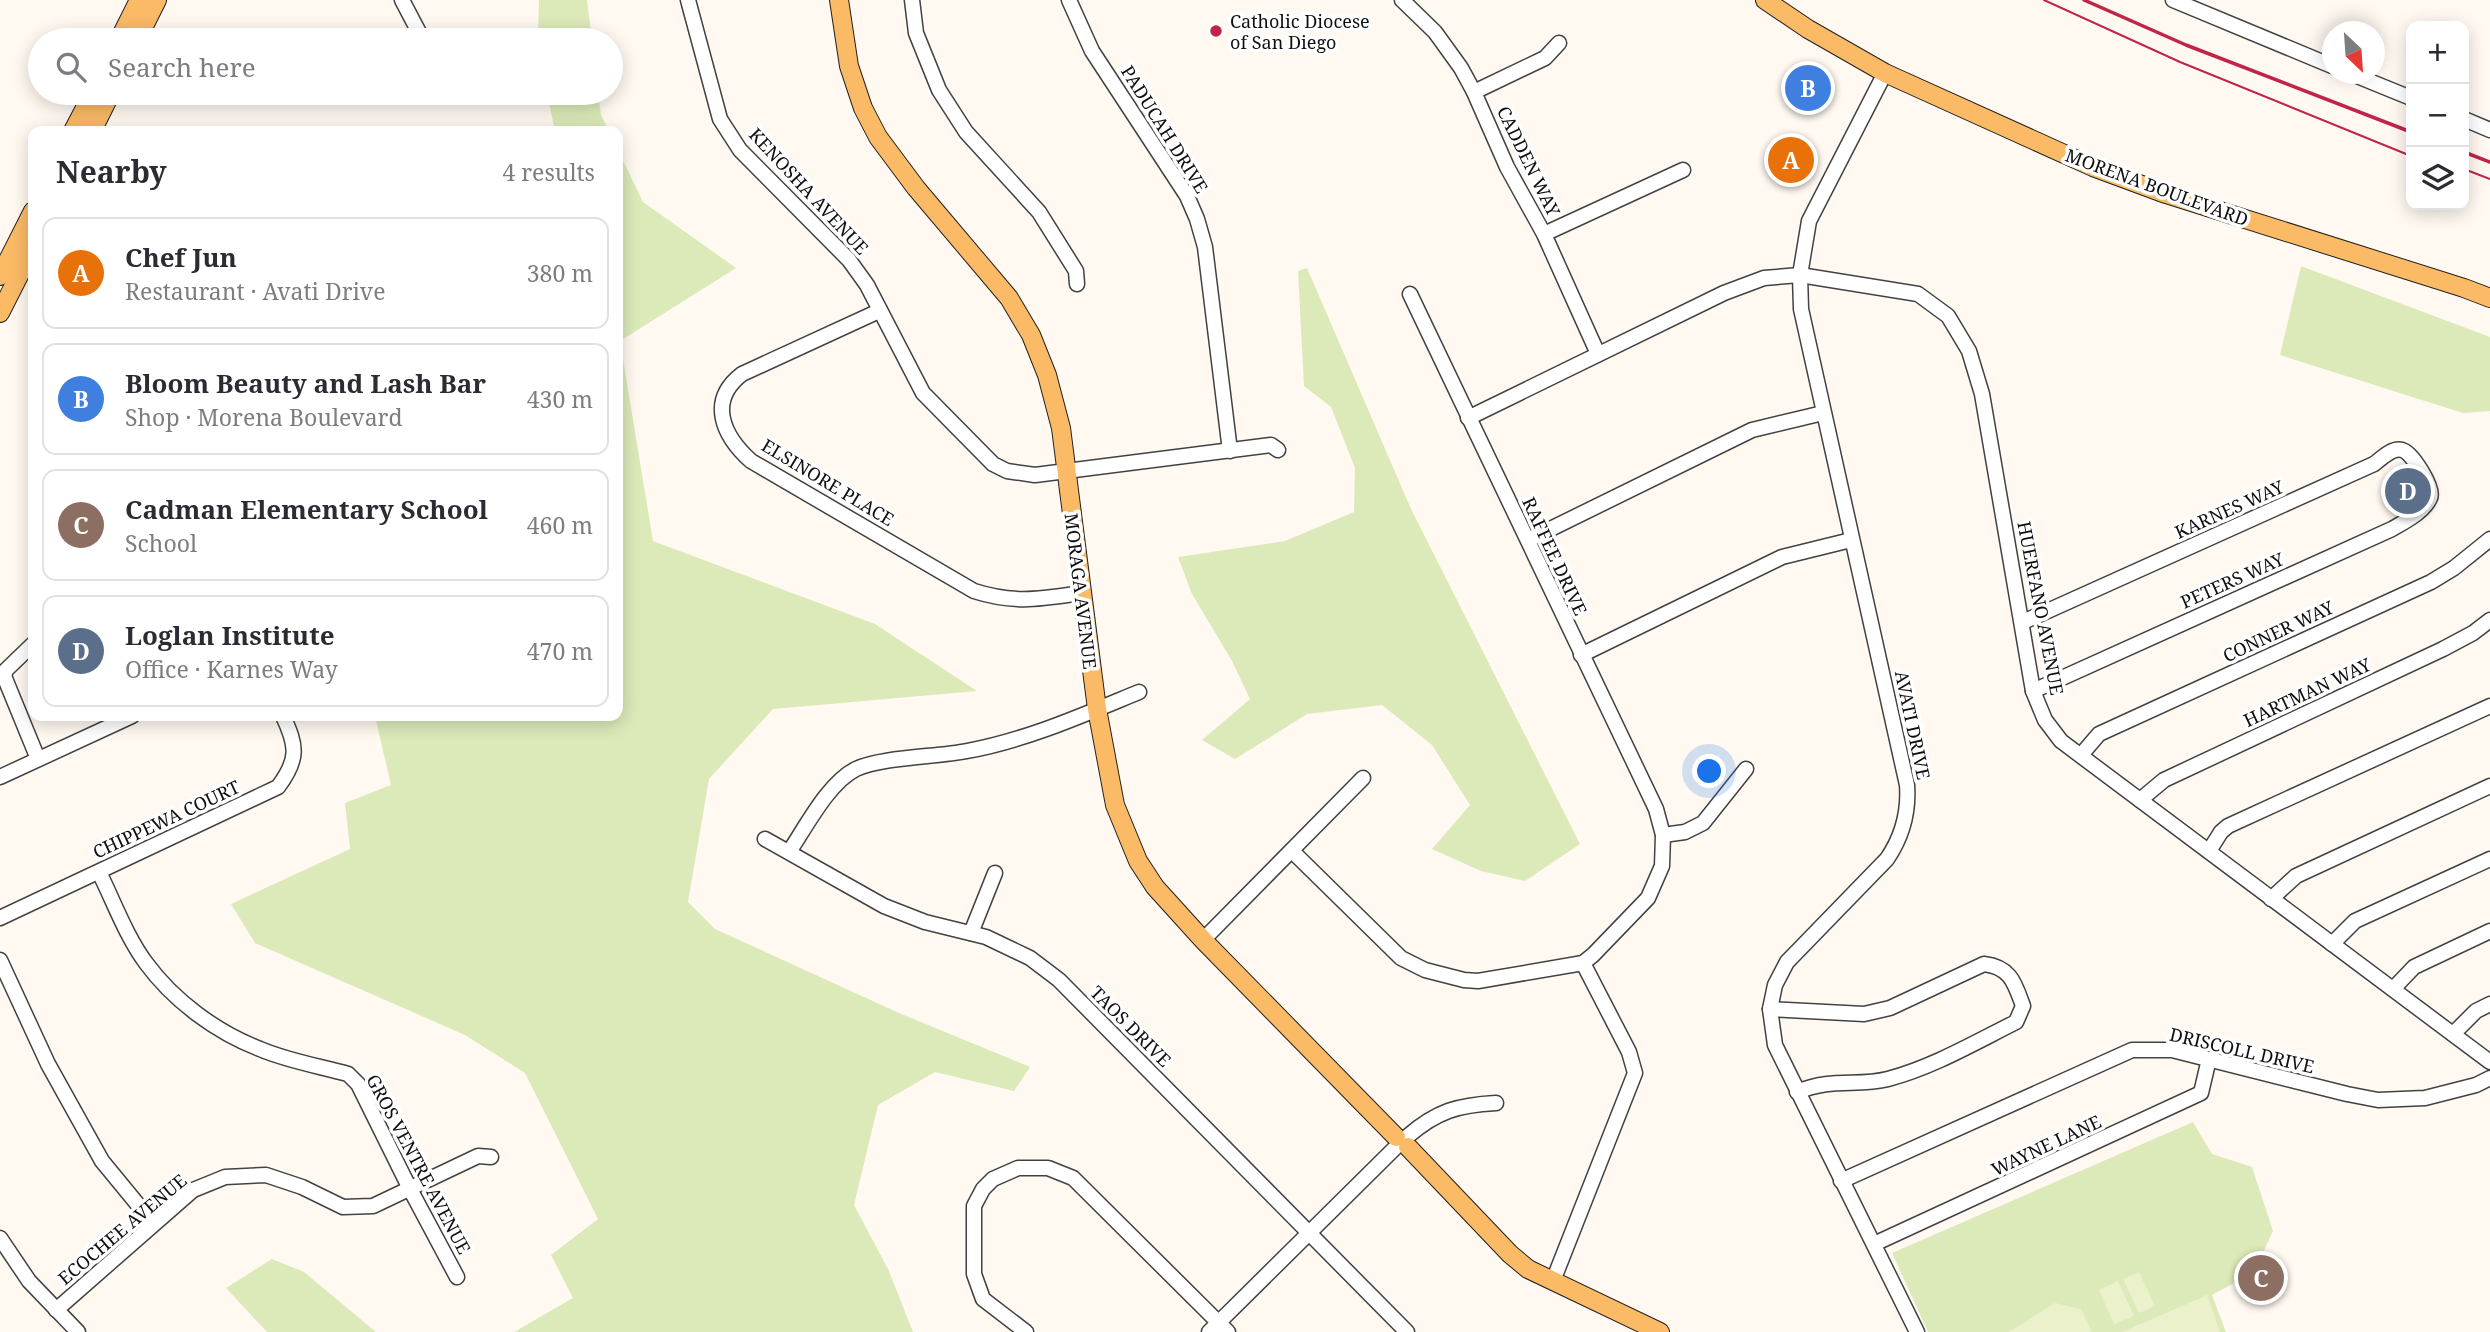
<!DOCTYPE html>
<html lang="en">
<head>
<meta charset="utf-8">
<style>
	body { margin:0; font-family:"Noto Serif",serif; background:#f2f2f3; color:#2b2b33 }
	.controls { position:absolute; right:21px; top:21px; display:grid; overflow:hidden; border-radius:14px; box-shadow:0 4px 18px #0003 }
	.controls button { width:63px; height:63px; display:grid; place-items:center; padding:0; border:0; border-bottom:2px solid #e1e1e2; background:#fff; color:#2b2b33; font:35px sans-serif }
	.compass { position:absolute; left:2322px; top:21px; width:63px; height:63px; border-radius:50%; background:#fff; box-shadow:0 4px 18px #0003; rotate:155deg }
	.you { position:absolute; left:1710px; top:772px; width:24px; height:24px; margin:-18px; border:5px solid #fff; border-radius:50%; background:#1a73e8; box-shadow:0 0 0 10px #1a73e833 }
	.badge { display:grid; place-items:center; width:46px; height:46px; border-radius:50%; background:#c12449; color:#fff; font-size:23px; font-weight:700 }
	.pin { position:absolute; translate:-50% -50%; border:4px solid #fff; box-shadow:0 2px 7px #0006 }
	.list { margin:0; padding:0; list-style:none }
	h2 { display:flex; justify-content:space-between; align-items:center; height:91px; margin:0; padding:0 28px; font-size:30px }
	h2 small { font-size:23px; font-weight:400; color:#7c7c81 }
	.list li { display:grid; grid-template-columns:46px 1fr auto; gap:21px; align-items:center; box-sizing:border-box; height:112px; margin:0 14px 14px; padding:0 14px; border:2px solid #e1e1e2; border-radius:14px }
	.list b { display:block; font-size:26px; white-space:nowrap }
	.list p { margin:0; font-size:23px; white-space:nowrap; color:#7c7c81 }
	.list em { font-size:23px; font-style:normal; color:#7c7c81 }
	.icon { flex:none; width:38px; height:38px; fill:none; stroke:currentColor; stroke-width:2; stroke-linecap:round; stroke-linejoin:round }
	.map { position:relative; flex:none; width:2490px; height:1332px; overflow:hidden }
	.search { position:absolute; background:#fff; box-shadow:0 4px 18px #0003; left:28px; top:28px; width:595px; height:77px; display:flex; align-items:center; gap:18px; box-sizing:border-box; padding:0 24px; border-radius:38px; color:#7c7c81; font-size:26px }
	.panel { position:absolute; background:#fff; box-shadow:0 4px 18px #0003; left:28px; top:126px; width:595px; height:595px; border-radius:14px }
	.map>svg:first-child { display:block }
</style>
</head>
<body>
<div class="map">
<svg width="2490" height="1332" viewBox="0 0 2490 1332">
	<rect width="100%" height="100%" fill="#fff9f1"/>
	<g fill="#dceab9">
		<polygon points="539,0 587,0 592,40 538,40"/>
		<polygon points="547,93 598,93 601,115 609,131 555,131"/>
		<polygon points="618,150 643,202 736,268 620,341 653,541 875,624 977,691 773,709 709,779 688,902 715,929 899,1013 1030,1067 1014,1091 935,1072 878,1105 854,1205 888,1269 913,1332 514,1332 573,1298 551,1255 598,1219 525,1073 465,1035 255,943 231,904 350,849 345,803 391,785 375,716 618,716"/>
		<polygon points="2301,266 2490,337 2490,411 2463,413 2280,355"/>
		<polygon points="1307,268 1411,509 1580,844 1525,881 1481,871 1432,849 1470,805 1432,745 1382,705 1307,714 1235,759 1202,740 1250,699 1232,661 1192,594 1178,557 1285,541 1354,512 1355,468 1331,407 1304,386 1298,271"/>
		<polygon points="2193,1122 2212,1154 2252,1167 2273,1231 2254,1272 2212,1295 2226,1332 1928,1332 1892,1253"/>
		<polygon points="272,1259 304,1272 376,1332 267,1332 226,1288"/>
	</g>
	<g fill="#ebf1cb">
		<polygon points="2139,1272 2155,1306 2139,1313 2123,1279"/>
		<polygon points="2118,1281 2134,1316 2114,1324 2099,1290"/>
		<polygon points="2207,1294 2220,1332 2122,1332 2203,1297"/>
		<polygon points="2055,1303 2081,1309 2092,1332 2009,1332"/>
	</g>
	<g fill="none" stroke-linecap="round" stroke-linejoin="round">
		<g stroke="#424242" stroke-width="17">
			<g id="minor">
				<polyline points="402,0 423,40"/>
				<polyline points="688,0 720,119 740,150 849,260 867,285 923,393 993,464 1007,471 1035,475 1271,445 1278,450"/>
				<polyline points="912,0 916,33 939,90 966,132 1039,212 1076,271 1077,284"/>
				<polyline points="1069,0 1092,51 1187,196 1197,219 1205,247 1230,451"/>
				<polyline points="1402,0 1435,32 1461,68 1474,92 1507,167 1544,234 1598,354"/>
				<polyline points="2173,0 2332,66"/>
				<path d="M1885,73L1809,221L1800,275L1801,309L1907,785C1909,812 1902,837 1887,859L1787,962L1775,985L1770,1009L1775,1045L1917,1332"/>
				<polyline points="2352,74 2411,98"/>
				<polyline points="1474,92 1545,58 1559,43"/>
				<polyline points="2464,119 2490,130"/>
				<polyline points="1544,234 1683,170"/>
				<path d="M879,311L742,374C707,401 723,436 751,461L974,591C1015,604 1040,599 1081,593"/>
				<polyline points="1468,418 1724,293 1764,278 1800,275 1918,294 1948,316 1969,351 1982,394 2033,691 2045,720 2061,741 2490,1062"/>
				<polyline points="1528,540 1752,430 1823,413"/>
				<path d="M2023,622L2374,464C2381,459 2392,447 2402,450C2412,452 2435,489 2430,498C2424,512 2404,522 2392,529L2033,691"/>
				<polyline points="33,644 6,670 4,676 38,759"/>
				<polyline points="1581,655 1782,557 1851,540"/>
				<polyline points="2081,755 2099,734 2431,582 2454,568 2490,539"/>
				<polyline points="0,777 132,716"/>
				<polyline points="2140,800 2164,780 2443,649 2473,633 2490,620"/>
				<polyline points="1663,835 1685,832 1703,823 1746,769"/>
				<polyline points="765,839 884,906 925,922 986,937 1030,958 1059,980 1407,1332"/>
				<polyline points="1292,851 1401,958 1425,970 1464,980 1478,981 1583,963 1593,955 1648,898 1662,866 1663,835 1656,809 1410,294"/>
				<polyline points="2209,851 2221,832 2228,826 2490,706"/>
				<path d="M789,852C806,827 828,783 856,769C881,757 937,757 967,751C1027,740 1083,715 1139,692"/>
				<path d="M99,872C114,902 126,936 146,963C174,1001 216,1032 260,1049C288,1061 319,1066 348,1074L358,1084L410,1189L457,1277"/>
				<polyline points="2271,899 2296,876 2490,786"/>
				<path d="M0,918L278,787C299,759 297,746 283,716"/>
				<polyline points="971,933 995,873"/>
				<polyline points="1203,940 1363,778"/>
				<polyline points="2332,944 2355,921 2490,859"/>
				<polyline points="0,960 48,1064 102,1161 153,1223"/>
				<polyline points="2393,989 2414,967 2490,931"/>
				<path d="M1770,1009L1864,1014L1890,1008L1984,964C2011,967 2015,984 2023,1006L2016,1022C1974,1043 1933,1067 1888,1079C1857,1087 1832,1077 1797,1092"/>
				<polyline points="2453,1034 2476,1011 2490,1004"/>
				<path d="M1408,1136C1437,1111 1458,1105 1496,1103"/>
				<polyline points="1841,1181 2132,1050 2172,1050 2347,1094 2378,1100 2425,1098 2476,1085 2490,1078"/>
				<polyline points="0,1238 29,1281 78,1332"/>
				<polyline points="1874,1244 2201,1093 2209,1059"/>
				<polyline points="1553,1281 1635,1073 1629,1052 1583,963"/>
				<polyline points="56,1310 193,1190 225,1177 266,1175 302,1187 343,1207 373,1206 478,1156 491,1157"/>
				<polyline points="1026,1332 983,1299 974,1274 974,1206 983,1189 993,1179 1018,1168 1048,1168 1073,1178 1228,1332"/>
				<polyline points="1209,1332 1396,1147"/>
			</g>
		</g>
		<g stroke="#202020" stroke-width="20">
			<g id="major">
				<polyline points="839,0 849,66 863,108 878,137 916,188 1009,298 1031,335 1047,375 1061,428 1097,709 1115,805 1138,861 1155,887 1203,940 1396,1137"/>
				<polyline points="1765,0 1808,29 1885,73 2093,167 2166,194 2464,288 2490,298"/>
				<polyline points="119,40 139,0"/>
				<polyline points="137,40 157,0"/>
				<polyline points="73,131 93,93"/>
				<polyline points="92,131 111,93"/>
				<polyline points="0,276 33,211"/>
				<polyline points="0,313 33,248"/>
				<polyline points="1408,1147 1510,1254 1528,1269 1660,1332"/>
			</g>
		</g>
		<use href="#minor" stroke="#fff" stroke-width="14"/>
		<use href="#major" stroke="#faba66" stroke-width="18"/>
		<g stroke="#c12449" stroke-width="2">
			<polyline points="2044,0 2180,62 2411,156"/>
			<polyline points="2464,169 2490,179"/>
		</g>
		<g stroke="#c12449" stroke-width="3.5">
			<polyline points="2084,0 2186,45 2411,132"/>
			<polyline points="2464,152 2490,162"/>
		</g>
	</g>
	<circle fill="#c12449" stroke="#fff" stroke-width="2.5" cx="1216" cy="31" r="7"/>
	<g text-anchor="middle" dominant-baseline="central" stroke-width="7" stroke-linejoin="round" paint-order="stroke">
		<g font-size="18" fill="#0f0f0f" stroke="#fff" text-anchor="start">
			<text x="1230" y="21">Catholic Diocese<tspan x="1230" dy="21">of San Diego</tspan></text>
		</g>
		<g font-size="18" fill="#0f0f0f" stroke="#fff">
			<text transform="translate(1165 129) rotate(58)">PADUCAH DRIVE</text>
			<text transform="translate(1529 161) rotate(64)">CADDEN WAY</text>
			<text transform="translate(2157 187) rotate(20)">MORENA BOULEVARD</text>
			<text transform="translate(809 191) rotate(47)">KENOSHA AVENUE</text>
			<text transform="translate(828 482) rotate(31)">ELSINORE PLACE</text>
			<text transform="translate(2229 509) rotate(-24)">KARNES WAY</text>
			<text transform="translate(1555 556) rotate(65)">RAFFEE DRIVE</text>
			<text transform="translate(2232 580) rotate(-24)">PETERS WAY</text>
			<text transform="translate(1081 591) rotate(83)">MORAGA AVENUE</text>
			<text transform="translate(2041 608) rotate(79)">HUERFANO AVENUE</text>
			<text transform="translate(2278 631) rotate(-25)">CONNER WAY</text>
			<text transform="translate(2307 692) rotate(-25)">HARTMAN WAY</text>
			<text transform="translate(1913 725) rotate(78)">AVATI DRIVE</text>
			<text transform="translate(166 819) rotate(-25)">CHIPPEWA COURT</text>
			<text transform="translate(1131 1026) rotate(45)">TAOS DRIVE</text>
			<text transform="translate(2242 1050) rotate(13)">DRISCOLL DRIVE</text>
			<text transform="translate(2046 1145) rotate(-25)">WAYNE LANE</text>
			<text transform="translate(419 1164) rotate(62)">GROS VENTRE AVENUE</text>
			<text transform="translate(122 1229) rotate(-40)">ECOCHEE AVENUE</text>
		</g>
	</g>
</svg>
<div class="controls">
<button>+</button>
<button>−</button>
<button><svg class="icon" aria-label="layers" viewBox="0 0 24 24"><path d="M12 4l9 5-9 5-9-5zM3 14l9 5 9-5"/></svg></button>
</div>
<svg class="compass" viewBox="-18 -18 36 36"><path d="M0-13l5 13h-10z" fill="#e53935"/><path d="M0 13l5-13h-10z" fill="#7c7c81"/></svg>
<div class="you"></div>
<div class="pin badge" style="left:1791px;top:160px;background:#e8710a">A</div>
<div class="pin badge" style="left:1808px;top:88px;background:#3f7fe0">B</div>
<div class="pin badge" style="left:2261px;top:1278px;background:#8d6e63">C</div>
<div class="pin badge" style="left:2408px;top:491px;background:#5c6f8a">D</div>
<div class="search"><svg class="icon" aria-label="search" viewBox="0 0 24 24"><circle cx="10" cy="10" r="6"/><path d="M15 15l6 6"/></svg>Search here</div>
<section class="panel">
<h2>Nearby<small>4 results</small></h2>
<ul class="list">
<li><span class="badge" style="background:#e8710a">A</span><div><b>Chef Jun</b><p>Restaurant · Avati Drive</p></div><em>380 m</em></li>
<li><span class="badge" style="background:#3f7fe0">B</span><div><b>Bloom Beauty and Lash Bar</b><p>Shop · Morena Boulevard</p></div><em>430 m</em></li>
<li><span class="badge" style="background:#8d6e63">C</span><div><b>Cadman Elementary School</b><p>School</p></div><em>460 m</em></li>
<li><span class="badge" style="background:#5c6f8a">D</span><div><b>Loglan Institute</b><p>Office · Karnes Way</p></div><em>470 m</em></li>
</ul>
</section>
</div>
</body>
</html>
